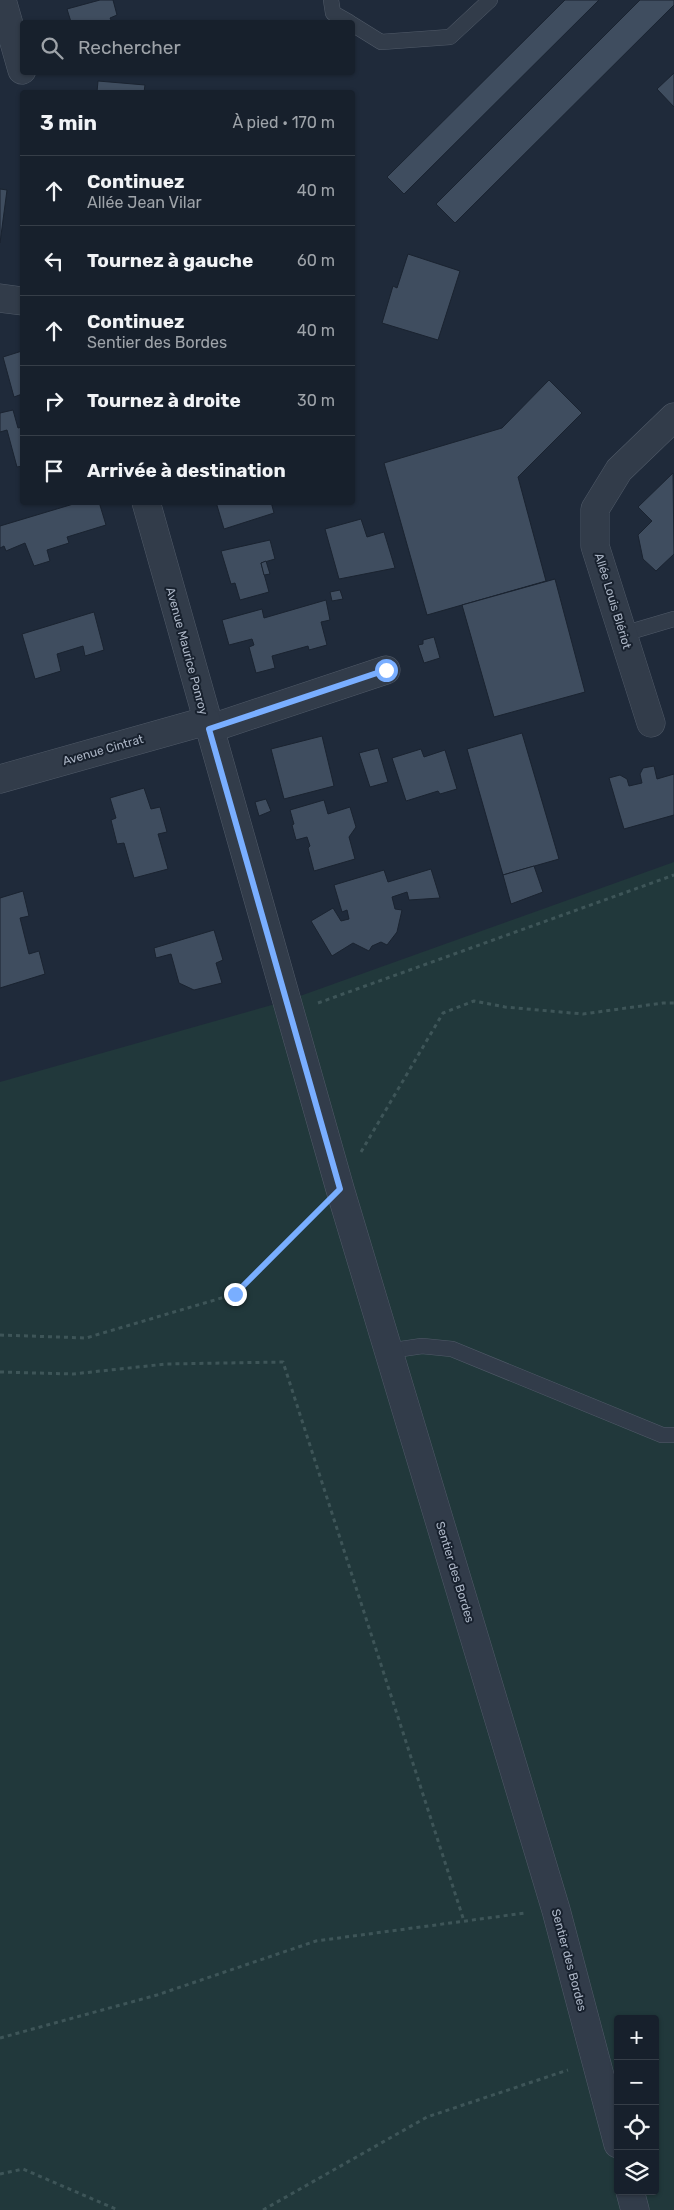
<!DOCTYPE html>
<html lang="fr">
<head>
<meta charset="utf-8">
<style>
	body { margin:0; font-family:Rubik,sans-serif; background:#242d38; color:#f1f3f6 }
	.controls { position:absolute; right:15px; bottom:15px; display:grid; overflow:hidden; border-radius:5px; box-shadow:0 1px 4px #0004 }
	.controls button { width:45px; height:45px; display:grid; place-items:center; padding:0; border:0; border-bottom:1px solid #363e48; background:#17202c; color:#f1f3f6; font:25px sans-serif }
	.stop { position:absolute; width:15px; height:15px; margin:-11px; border:4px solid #79aeff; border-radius:50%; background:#fff }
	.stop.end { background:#79aeff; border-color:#fff; box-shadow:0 1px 5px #0008 }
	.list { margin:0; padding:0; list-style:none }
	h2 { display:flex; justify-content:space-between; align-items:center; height:65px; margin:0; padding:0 20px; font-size:21px }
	h2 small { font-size:16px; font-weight:400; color:#9ea3a9 }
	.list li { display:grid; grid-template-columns:32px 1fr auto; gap:15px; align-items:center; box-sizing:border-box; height:70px; padding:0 20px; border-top:1px solid #363e48 }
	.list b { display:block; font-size:19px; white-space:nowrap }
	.list p { margin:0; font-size:16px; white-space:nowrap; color:#9ea3a9 }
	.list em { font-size:16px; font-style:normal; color:#9ea3a9 }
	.icon { flex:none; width:28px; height:28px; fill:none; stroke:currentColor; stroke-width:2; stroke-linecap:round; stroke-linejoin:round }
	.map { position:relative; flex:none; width:674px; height:2210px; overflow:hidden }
	.search { position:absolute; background:#17202c; box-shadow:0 1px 4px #0004; left:20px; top:20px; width:335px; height:55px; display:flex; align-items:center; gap:12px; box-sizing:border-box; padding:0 18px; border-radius:5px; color:#9ea3a9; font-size:19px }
	.panel { position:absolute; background:#17202c; box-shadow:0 1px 4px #0004; left:20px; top:90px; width:335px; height:415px; border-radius:5px }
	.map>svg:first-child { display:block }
</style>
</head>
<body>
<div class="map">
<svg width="674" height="2210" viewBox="0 0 674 2210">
	<rect width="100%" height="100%" fill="#1f2a3a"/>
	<path fill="#21383b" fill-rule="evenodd" d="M674,862V2210H0V1082L286,1001ZM618,2019H655V2191H618Z"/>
	<g fill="#3f4d5f" stroke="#1a2330">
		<polygon points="100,0 113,0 117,15 110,18 112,22 71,22 67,9"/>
		<polygon points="565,0 599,0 404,194 387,177"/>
		<polygon points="640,0 674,0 674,5 455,223 436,204"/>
		<polygon points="674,73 674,107 657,89"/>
		<polygon points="98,81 145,85 144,92 97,92"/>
		<polygon points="0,189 7,190 0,243"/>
		<polygon points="408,254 460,271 438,340 382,323 393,286 397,288"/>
		<polygon points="22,351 22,394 14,397 3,357"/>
		<polygon points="549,380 582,413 518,477 546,581 427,615 384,463 502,428"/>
		<polygon points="13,410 18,428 22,427 22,466 17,467 7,430 0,432 0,413"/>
		<polygon points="673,473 674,554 656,571 643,559 638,535 652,521 638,507"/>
		<polygon points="80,502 99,502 106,525 67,537 69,543 47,550 50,561 34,566 25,543 6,551 4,546 0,548 0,526"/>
		<polygon points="216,502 271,502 274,513 224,529"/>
		<polygon points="361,519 367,537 384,532 395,568 339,579 325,529"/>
		<polygon points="270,540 275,559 261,563 269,592 240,600 235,583 231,584 221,551"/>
		<polygon points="266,561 270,574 264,575 261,563"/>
		<polygon points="555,579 585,692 494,717 462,605"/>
		<polygon points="340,590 343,599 332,601 330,592"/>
		<polygon points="326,600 330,620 321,622 327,645 309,650 308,646 272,656 275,668 256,673 249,647 254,645 252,639 229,645 222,620 262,609 264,618"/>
		<polygon points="94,612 104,650 85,656 83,646 57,654 61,671 35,679 22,634"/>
		<polygon points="434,637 440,658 424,663 418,645 423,644 423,640"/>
		<polygon points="522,733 559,859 503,875 467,749"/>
		<polygon points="322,736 334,786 284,799 271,749"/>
		<polygon points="378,748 388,782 370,787 359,753"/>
		<polygon points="421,749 424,757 445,750 457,789 440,794 438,791 406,801 392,758"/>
		<polygon points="654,766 657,779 674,774 674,815 624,829 609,778 620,775 627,779 629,786 642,783 640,774 643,768"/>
		<polygon points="144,788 151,809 160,807 167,832 158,834 168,869 134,878 124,843 117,844 111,820 116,818 110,798"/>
		<polygon points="266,799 271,811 259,816 255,802"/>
		<polygon points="324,800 328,814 350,807 356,827 349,837 355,859 314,871 308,848 310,846 307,837 296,840 292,825 294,824 290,810"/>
		<polygon points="534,866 543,892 511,904 503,875"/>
		<polygon points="431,869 440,898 409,900 407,892 392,897 395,909 402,910 397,932 387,945 381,942 372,946 369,951 353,943 332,956 311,921 333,908 341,921 349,919 347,910 342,912 334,885 384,870 388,882"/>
		<polygon points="23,891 29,916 20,918 29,954 39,951 45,974 0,988 0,898"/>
		<polygon points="214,930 223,960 216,963 222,983 194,990 179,983 171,954 156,958 154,948"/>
	</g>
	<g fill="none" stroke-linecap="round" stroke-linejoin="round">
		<g stroke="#505a68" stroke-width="16">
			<g id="service">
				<polyline points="331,0 333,13 349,22"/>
				<polyline points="352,24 381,42 450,37 490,0"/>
				<polyline points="623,634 674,619"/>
				<polyline points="388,1351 422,1346 452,1349 662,1435 674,1435"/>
			</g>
		</g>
		<g stroke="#505a68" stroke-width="29">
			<g id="minor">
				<polyline points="2,0 22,70"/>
				<polyline points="0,298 22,301"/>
				<polyline points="146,502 340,1189 556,1910 618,2144"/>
				<polyline points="651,723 595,546 595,509 619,470 674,417"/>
				<polyline points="209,729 386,670"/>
				<polyline points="0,779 206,721"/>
				<polyline points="630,2191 635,2210"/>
			</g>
		</g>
		<g stroke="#3e5558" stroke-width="3" stroke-dasharray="4 4" stroke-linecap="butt">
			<polyline points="318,1003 674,875"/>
			<polyline points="361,1152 443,1013 474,1001 505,1007 583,1014 663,1003 674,1003"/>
			<polyline points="0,1335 86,1338 235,1294 316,1213"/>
			<polyline points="0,1372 73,1374 166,1364 283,1362 464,1921"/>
			<polyline points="0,2038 157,1995 316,1941 525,1913"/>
			<polyline points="0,2174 23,2169 118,2210"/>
			<polyline points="263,2210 427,2117 568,2070"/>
		</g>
		<use href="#service" stroke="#323c4a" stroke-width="15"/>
		<use href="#minor" stroke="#323c4a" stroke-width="28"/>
	</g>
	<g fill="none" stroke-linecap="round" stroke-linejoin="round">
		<polyline stroke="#79aeff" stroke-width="6" points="235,1294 340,1189 209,729 386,670"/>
	</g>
	<g text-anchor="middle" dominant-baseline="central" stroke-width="4" stroke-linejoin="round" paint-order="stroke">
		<g font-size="12" fill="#adb7c7" stroke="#18212e">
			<text transform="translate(613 601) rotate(73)">Allée Louis Blériot</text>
			<text transform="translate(187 651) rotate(75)">Avenue Maurice Ponroy</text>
			<text transform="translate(103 750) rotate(-16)">Avenue Cintrat</text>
			<text transform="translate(455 1572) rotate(73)">Sentier des Bordes</text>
			<text transform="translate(569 1960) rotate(75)">Sentier des Bordes</text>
		</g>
	</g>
</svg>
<div class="controls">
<button>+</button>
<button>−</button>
<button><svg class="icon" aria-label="locate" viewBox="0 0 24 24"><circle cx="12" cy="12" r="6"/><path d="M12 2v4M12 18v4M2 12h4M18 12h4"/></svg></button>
<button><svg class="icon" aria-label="layers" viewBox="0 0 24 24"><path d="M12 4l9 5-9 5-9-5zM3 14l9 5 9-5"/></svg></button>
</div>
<div class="stop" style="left:386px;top:670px"></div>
<div class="stop end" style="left:235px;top:1294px"></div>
<div class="search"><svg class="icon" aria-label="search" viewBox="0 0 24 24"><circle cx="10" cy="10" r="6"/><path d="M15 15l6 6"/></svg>Rechercher</div>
<section class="panel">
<h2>3 min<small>À pied · 170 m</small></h2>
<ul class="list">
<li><svg class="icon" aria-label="ahead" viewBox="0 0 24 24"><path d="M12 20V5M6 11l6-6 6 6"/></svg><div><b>Continuez</b><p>Allée Jean Vilar</p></div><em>40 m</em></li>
<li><svg class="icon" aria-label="left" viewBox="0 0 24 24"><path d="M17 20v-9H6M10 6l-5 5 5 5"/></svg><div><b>Tournez à gauche</b></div><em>60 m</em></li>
<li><svg class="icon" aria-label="ahead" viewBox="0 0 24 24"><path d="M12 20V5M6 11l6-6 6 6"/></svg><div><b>Continuez</b><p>Sentier des Bordes</p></div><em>40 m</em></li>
<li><svg class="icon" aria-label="right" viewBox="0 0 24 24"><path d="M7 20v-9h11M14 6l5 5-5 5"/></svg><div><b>Tournez à droite</b></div><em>30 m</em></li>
<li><svg class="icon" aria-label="arrive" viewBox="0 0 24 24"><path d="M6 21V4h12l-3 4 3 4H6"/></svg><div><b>Arrivée à destination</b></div></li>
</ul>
</section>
</div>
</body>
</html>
